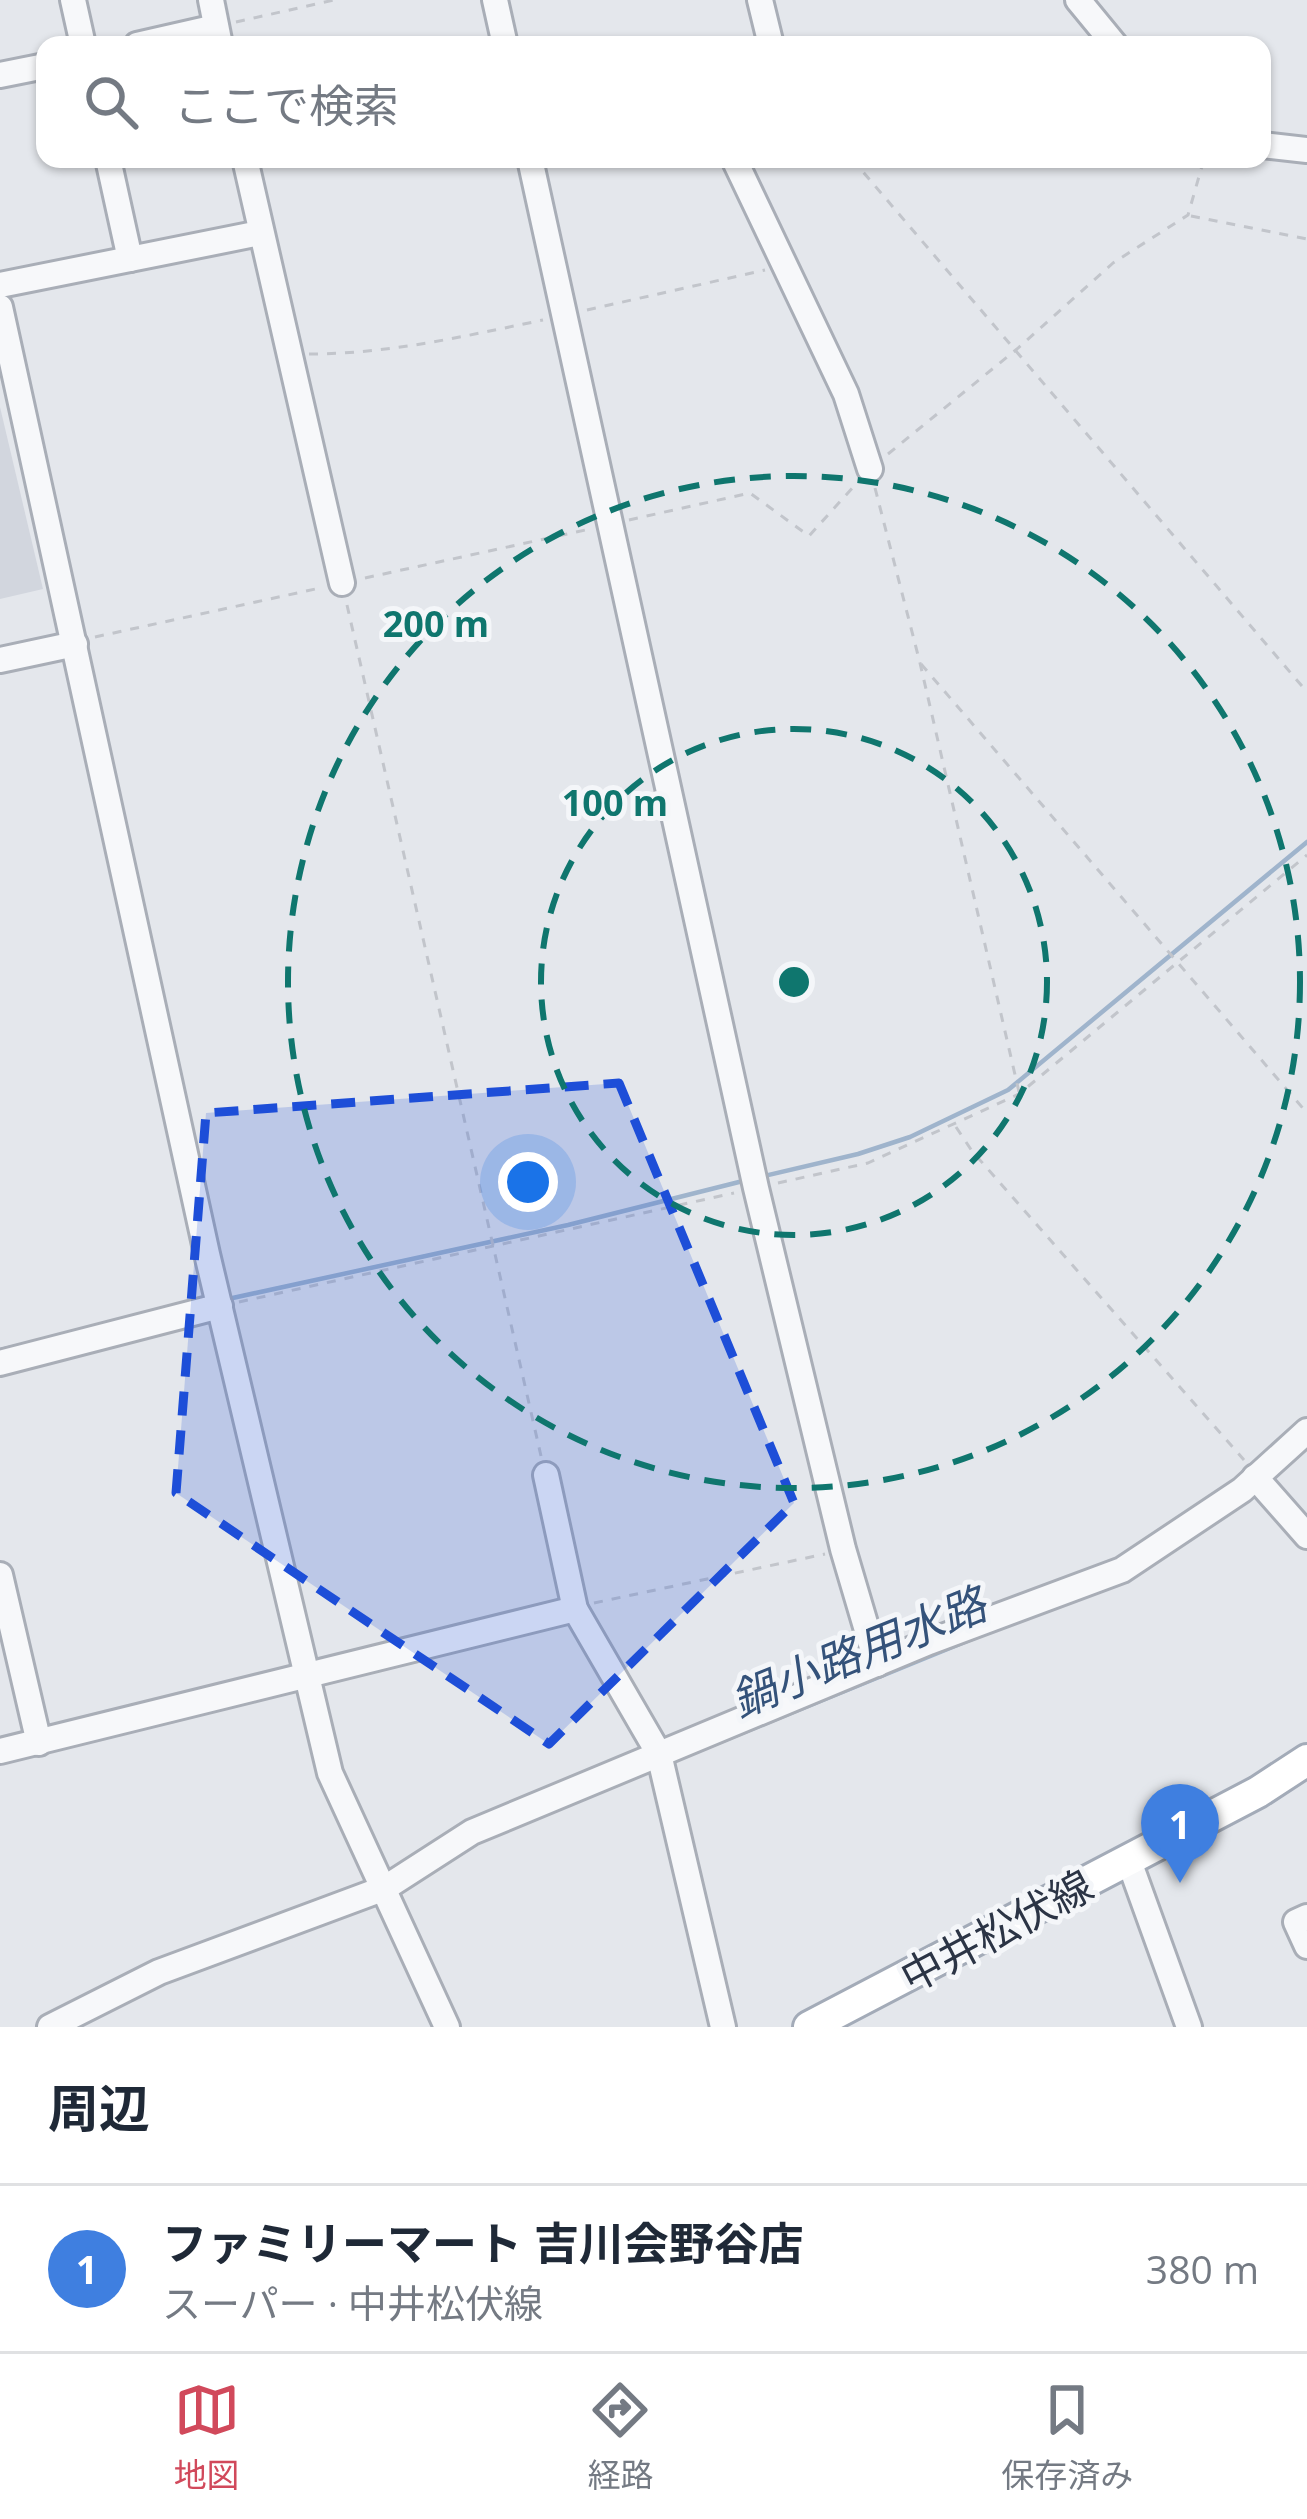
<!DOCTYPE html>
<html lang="ja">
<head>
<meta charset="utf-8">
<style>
	body { margin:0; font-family:"Open Sans","Noto Sans JP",sans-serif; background:#f2f2f3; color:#1f2937 }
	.you { position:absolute; left:528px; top:1182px; width:42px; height:42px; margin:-30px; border:9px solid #fff; border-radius:50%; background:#1a73e8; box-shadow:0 0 0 18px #1a73e833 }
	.badge { display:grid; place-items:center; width:78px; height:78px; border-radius:50%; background:#d1495b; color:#fff; font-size:39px; font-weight:700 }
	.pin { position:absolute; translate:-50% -99px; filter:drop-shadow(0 3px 6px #0008) }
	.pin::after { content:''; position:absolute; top:63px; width:42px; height:36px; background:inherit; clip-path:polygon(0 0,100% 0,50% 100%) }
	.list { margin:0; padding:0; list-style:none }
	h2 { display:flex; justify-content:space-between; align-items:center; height:156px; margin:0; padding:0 48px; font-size:51px }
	h2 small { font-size:39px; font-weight:400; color:#747a83 }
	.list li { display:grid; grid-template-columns:78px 1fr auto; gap:36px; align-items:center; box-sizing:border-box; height:168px; padding:0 48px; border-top:3px solid #e0e1e3 }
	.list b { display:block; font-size:45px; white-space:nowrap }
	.list p { margin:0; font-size:39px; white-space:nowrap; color:#747a83 }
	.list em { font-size:39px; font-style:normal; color:#747a83 }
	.icon { flex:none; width:66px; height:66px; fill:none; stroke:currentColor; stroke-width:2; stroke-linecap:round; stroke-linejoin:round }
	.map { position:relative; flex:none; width:1307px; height:2027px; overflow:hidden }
	.search { position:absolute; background:#fff; box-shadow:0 3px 9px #0004; left:36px; right:36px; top:36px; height:132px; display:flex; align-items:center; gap:30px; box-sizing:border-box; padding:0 42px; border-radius:24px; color:#747a83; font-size:45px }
	.sheet { height:324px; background:#fff }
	nav { display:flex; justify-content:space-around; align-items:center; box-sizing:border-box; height:168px; border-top:3px solid #e0e1e3; background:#fff; font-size:33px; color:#747a83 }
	nav a { display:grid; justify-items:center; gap:6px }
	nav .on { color:#d1495b }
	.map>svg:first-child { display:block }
</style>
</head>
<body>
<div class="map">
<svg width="1307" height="2027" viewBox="0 0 1307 2027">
	<rect width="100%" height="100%" fill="#e4e7ec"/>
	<polygon fill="#d2d6de" points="0,407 43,589 0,599"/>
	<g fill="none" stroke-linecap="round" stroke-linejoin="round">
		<g stroke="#9fb4cc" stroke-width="4.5">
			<polyline points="760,1177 858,1154 910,1137 1008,1090 1307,842"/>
			<polyline points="228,1299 568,1225 743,1181"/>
			<polyline points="0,1350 18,1346"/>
			<polyline points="671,1762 977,1637"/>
		</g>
		<g stroke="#a9aeb7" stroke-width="30">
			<g id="minor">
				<polyline points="73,0 83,45"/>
				<polyline points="211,0 220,45"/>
				<polyline points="495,0 505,45"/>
				<polyline points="760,0 771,45"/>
				<polyline points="1078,0 1115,45"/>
				<polyline points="137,45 216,27"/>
				<polyline points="0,75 45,66"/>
				<polyline points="1262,145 1307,150"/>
				<polyline points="108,159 130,259"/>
				<polyline points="245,159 342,583"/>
				<polyline points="530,159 756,1188 843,1549 877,1664"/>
				<polyline points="739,159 735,161 846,394 870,469"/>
				<polyline points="0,285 260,233"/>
				<polyline points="0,307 207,1254 330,1773 447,2027"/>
				<polyline points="0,660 75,644"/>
				<polyline points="0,1363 220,1306"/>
				<polyline points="546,1475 575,1609 659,1754 723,2027"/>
				<polyline points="1255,1477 1307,1536"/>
				<polyline points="0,1575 39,1743"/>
				<polyline points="0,1751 575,1609"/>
				<polyline points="1129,1861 1189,2027"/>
				<polyline points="1307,1917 1296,1922 1307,1946"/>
				<polyline points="50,2027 159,1972 385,1888 472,1832 929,1642 1122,1570 1242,1490 1307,1431"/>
			</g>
		</g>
		<g stroke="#a3abb8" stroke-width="36">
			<polyline id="major" points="809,2027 1258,1792 1307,1760"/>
		</g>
		<g stroke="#c2c5cb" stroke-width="3" stroke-dasharray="9 9" stroke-linecap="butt">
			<polyline points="236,22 334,0"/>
			<polyline points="852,159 1307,692"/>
			<polyline points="1191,216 1307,239"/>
			<polyline points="587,310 765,270"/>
			<path d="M309,354C389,354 465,336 543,320"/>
			<polyline points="888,454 1017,349 1113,263 1188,215 1204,159"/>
			<polyline points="875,488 920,663 1019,1092"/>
			<polyline points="629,520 750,493 809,536 855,485"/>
			<polyline points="365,578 590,529"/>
			<polyline points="347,605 541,1456"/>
			<polyline points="95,637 320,588"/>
			<polyline points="921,664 1307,1113"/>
			<polyline points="956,1127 972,1151 1244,1460"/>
			<polyline points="778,1183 868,1163 1019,1094 1307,855"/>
			<polyline points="239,1302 734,1193"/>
			<polyline points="594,1603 825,1554"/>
		</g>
		<use href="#minor" stroke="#f7f8fa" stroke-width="24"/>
		<use href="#major" stroke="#fff" stroke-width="30"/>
	</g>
	<path fill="#1d4ed8" fill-opacity="0.2" stroke="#1d4ed8" stroke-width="9" stroke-dasharray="24 15" stroke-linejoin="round" d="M619,1083L794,1503L549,1744L176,1493L206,1113Z"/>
	<g fill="none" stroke="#0f766e" stroke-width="6" stroke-dasharray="21 15">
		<circle cx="794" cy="982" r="253"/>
		<circle cx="794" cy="982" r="506"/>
	</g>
	<g text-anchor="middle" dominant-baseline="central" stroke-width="10" stroke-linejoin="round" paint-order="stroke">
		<g font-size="42" fill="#2b3445" stroke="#f4f6f9">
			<text transform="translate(996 1930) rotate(-28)">中井松伏線</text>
		</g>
		<g font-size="45" font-style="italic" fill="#34527a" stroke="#f4f6f9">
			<text transform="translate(858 1651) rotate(-22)">鍋小路用水路</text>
		</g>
	</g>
	<circle cx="794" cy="982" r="18" fill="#0f766e" stroke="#f4f6f9" stroke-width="6"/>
	<g font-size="36" text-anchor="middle" font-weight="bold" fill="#0f766e" stroke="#f4f6f9" stroke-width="10" stroke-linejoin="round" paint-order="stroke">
		<text x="436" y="637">200 m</text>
		<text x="615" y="816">100 m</text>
	</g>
</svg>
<div class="you"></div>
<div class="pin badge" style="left:1180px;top:1883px;background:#3f7fe0">1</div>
<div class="search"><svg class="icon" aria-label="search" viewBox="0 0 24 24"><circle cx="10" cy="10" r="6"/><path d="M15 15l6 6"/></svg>ここで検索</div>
</div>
<section class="sheet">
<h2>周辺<small></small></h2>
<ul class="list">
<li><span class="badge" style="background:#3f7fe0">1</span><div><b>ファミリーマート 吉川会野谷店</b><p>スーパー · 中井松伏線</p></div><em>380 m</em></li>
</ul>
</section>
<nav>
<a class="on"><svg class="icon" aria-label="map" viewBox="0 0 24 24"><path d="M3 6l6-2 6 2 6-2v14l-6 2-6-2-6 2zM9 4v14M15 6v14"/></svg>地図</a>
<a><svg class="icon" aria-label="directions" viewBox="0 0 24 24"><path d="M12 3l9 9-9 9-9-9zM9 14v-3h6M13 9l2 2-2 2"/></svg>経路</a>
<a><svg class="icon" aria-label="saved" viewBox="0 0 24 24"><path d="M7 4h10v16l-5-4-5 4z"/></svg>保存済み</a>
</nav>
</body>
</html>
